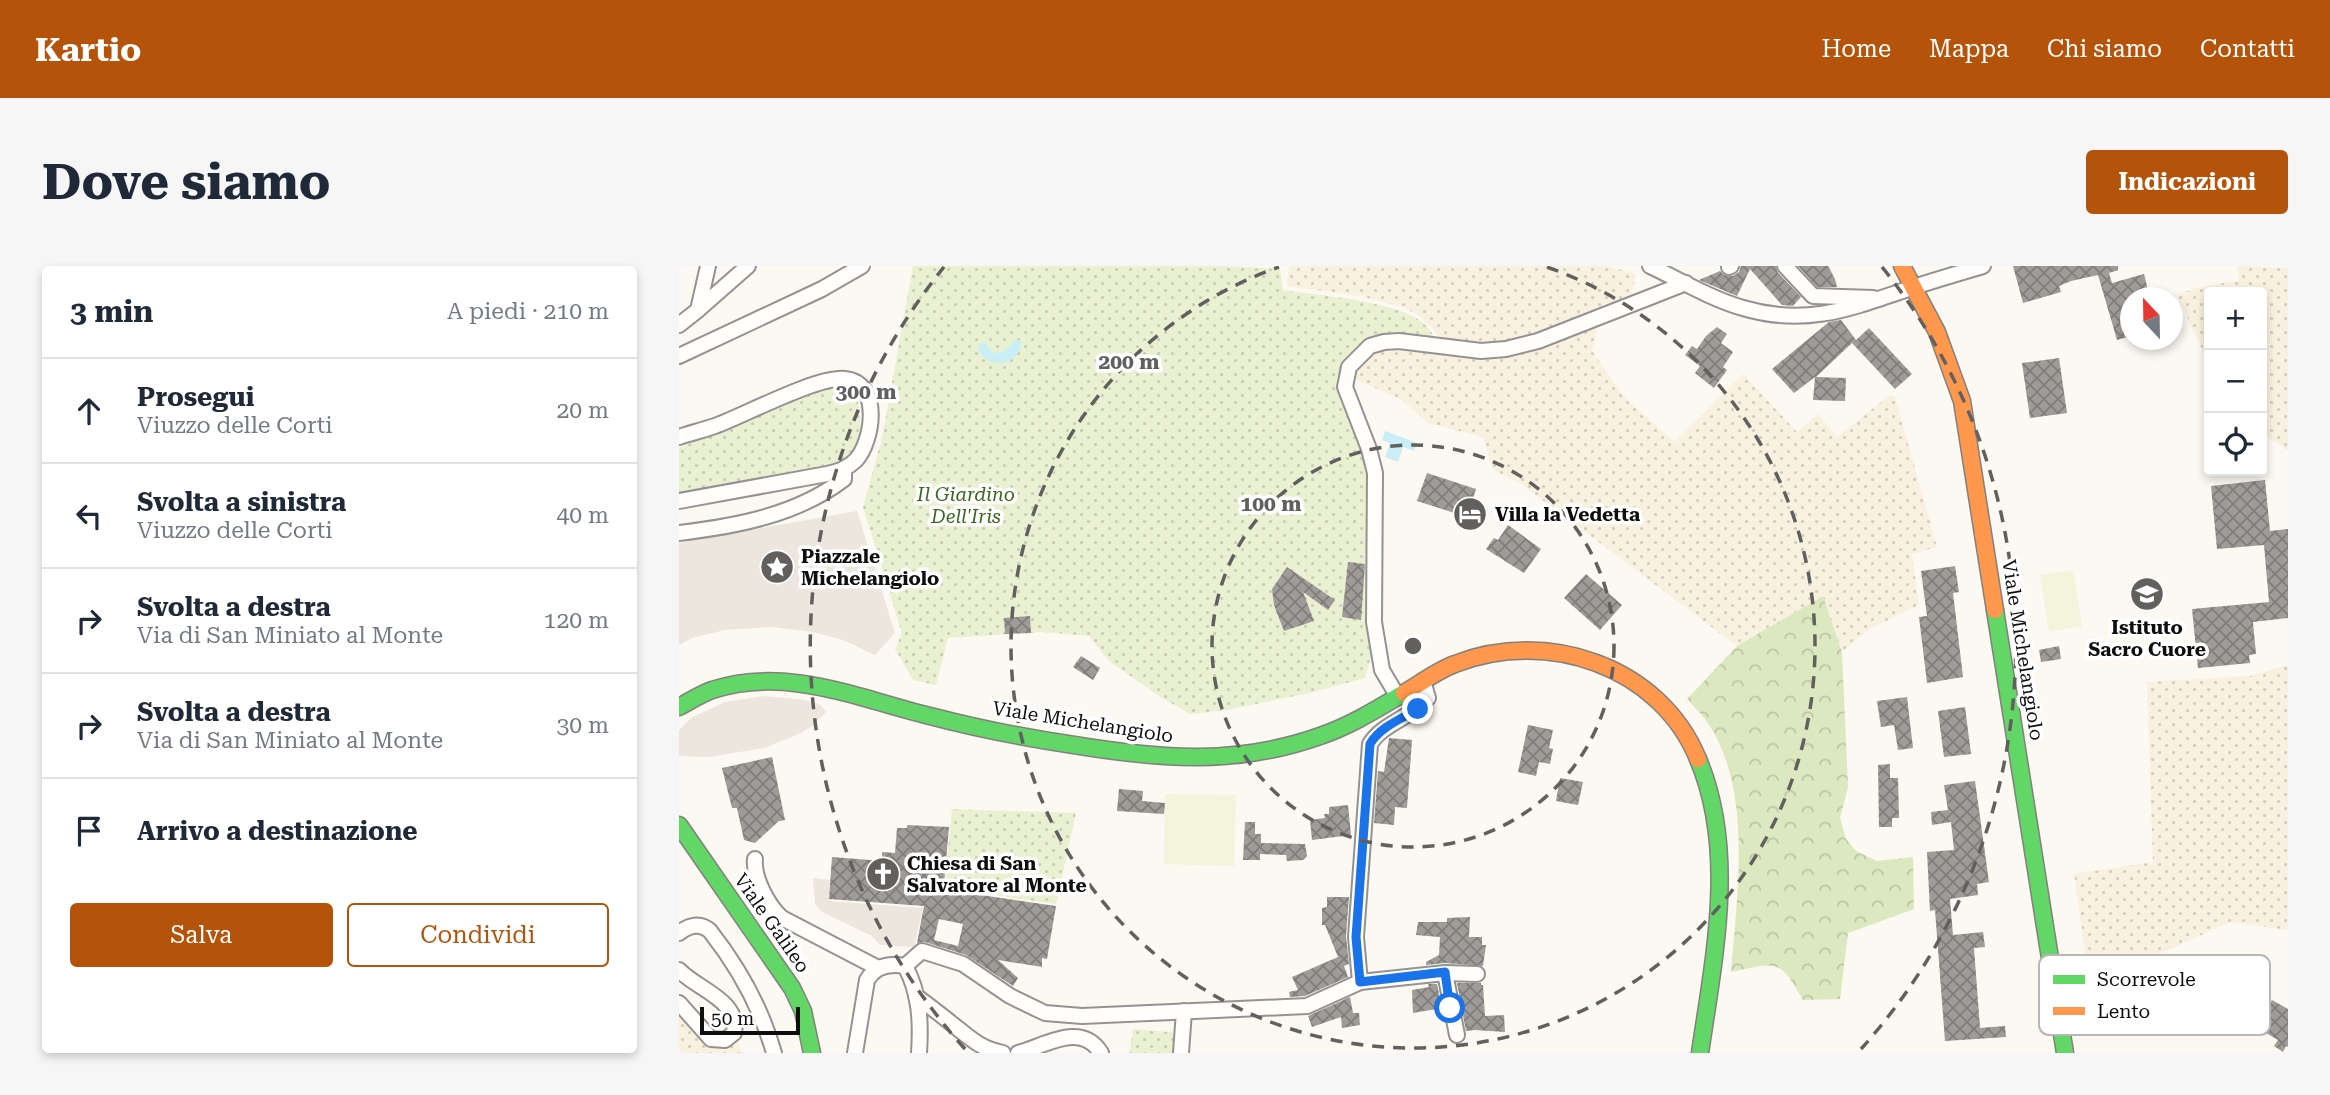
<!DOCTYPE html>
<html lang="it">
<head>
<meta charset="utf-8">
<style>
	body { margin:0; font-family:"Roboto Serif",serif; background:#f6f6f7; color:#1f2937 }
	.controls { position:absolute; right:21px; top:21px; display:grid; overflow:hidden; border-radius:7px; box-shadow:0 4px 10px #0003 }
	.controls button { width:63px; height:63px; display:grid; place-items:center; padding:0; border:0; border-bottom:2px solid #e0e1e3; background:#fff; color:#1f2937; font:35px sans-serif }
	.compass { position:absolute; left:1441px; top:21px; width:63px; height:63px; border-radius:50%; background:#fff; box-shadow:0 4px 10px #0003; rotate:338deg }
	.scale { position:absolute; left:21px; bottom:18px; width:100px; box-sizing:border-box; padding-left:7px; border:4px solid #0e0e0e; border-top:0; font-size:19px; line-height:24px; white-space:nowrap; color:#0e0e0e; -webkit-text-stroke:5px #fff; paint-order:stroke }
	.stop { position:absolute; width:21px; height:21px; margin:-16px; border:5px solid #1a73e8; border-radius:50%; background:#fff }
	.stop.end { background:#1a73e8; border-color:#fff; box-shadow:0 2px 7px #0008 }
	.list { margin:0; padding:0; list-style:none }
	h2 { display:flex; justify-content:space-between; align-items:center; height:91px; margin:0; padding:0 28px; font-size:30px }
	h2 small { font-size:23px; font-weight:400; color:#747a83 }
	.list li { display:grid; grid-template-columns:46px 1fr auto; gap:21px; align-items:center; box-sizing:border-box; height:105px; padding:0 28px; border-top:2px solid #e0e1e3 }
	.list b { display:block; font-size:26px; white-space:nowrap }
	.list p { margin:0; font-size:23px; white-space:nowrap; color:#747a83 }
	.list em { font-size:23px; font-style:normal; color:#747a83 }
	.actions { display:flex; gap:14px; padding:21px 28px }
	.actions a { flex:1; padding:16px 0; border:2px solid #b45309; border-radius:7px; text-align:center; font-size:24px; color:#b45309 }
	.actions .main { background:#b45309; color:#fff }
	.icon { flex:none; width:38px; height:38px; fill:none; stroke:currentColor; stroke-width:2; stroke-linecap:round; stroke-linejoin:round }
	.map { position:relative; flex:none; width:1609px; height:787px; overflow:hidden; border-radius:7px }
	header { display:flex; align-items:center; gap:42px; box-sizing:border-box; height:98px; padding:0 35px; background:#b45309; color:#fff }
	header strong { font-size:33px }
	nav { display:flex; gap:38px; margin-inline-start:auto; font-size:24px }
	.intro { display:flex; align-items:center; justify-content:space-between; box-sizing:border-box; height:168px; padding:0 42px }
	h1 { margin:0; font-size:49px }
	.button { padding:18px 32px; border-radius:7px; background:#b45309; color:#fff; font-size:24px; font-weight:700 }
	main { display:flex; gap:42px; padding:0 42px }
	aside { flex:1; background:#fff; border-radius:7px; box-shadow:0 4px 10px #0003 }
	.map>svg:first-child { display:block }
</style>
</head>
<body>
<header>
<strong>Kartio</strong>
<nav><a>Home</a><a>Mappa</a><a>Chi siamo</a><a>Contatti</a></nav>
</header>
<div class="intro"><h1>Dove siamo</h1><a class="button">Indicazioni</a></div>
<main>
<aside>
<h2>3 min<small>A piedi · 210 m</small></h2>
<ul class="list">
<li><svg class="icon" aria-label="ahead" viewBox="0 0 24 24"><path d="M12 20V5M6 11l6-6 6 6"/></svg><div><b>Prosegui</b><p>Viuzzo delle Corti</p></div><em>20 m</em></li>
<li><svg class="icon" aria-label="left" viewBox="0 0 24 24"><path d="M17 20v-9H6M10 6l-5 5 5 5"/></svg><div><b>Svolta a sinistra</b><p>Viuzzo delle Corti</p></div><em>40 m</em></li>
<li><svg class="icon" aria-label="right" viewBox="0 0 24 24"><path d="M7 20v-9h11M14 6l5 5-5 5"/></svg><div><b>Svolta a destra</b><p>Via di San Miniato al Monte</p></div><em>120 m</em></li>
<li><svg class="icon" aria-label="right" viewBox="0 0 24 24"><path d="M7 20v-9h11M14 6l5 5-5 5"/></svg><div><b>Svolta a destra</b><p>Via di San Miniato al Monte</p></div><em>30 m</em></li>
<li><svg class="icon" aria-label="arrive" viewBox="0 0 24 24"><path d="M6 21V4h12l-3 4 3 4H6"/></svg><div><b>Arrivo a destinazione</b></div></li>
</ul>
<div class="actions"><a class="main">Salva</a><a>Condividi</a></div>
</aside>
<div class="map">
<svg width="1609" height="787" viewBox="0 0 1609 787">
	<defs>
		<pattern id="farmland-dots" width="8" height="8" patternUnits="userSpaceOnUse" patternTransform="scale(1.75)"><rect width="8" height="8" fill="#f8f1df"/><path d="M2 2h.1M6 6h.1" fill="none" stroke="#d3cdbe" stroke-width="1.8" stroke-linecap="round"/></pattern>
		<pattern id="green-dots" width="8" height="8" patternUnits="userSpaceOnUse" patternTransform="scale(1.75)"><rect width="8" height="8" fill="#eaf0d2"/><path d="M2 2h.1M6 6h.1" fill="none" stroke="#c8cdb3" stroke-width="1.8" stroke-linecap="round"/></pattern>
		<pattern id="forest-crowns" width="20" height="18" patternUnits="userSpaceOnUse" patternTransform="scale(1.75)"><rect width="20" height="18" fill="#dce8c0"/><path d="M2 6a3 3 0 1 1 6 0M12 15a3 3 0 1 1 6 0" fill="none" stroke="#bcc6a4"/></pattern>
		<pattern id="building-cross-hatch" width="8" height="8" patternUnits="userSpaceOnUse" patternTransform="scale(1.75)"><rect width="8" height="8" fill="#9f9b98"/><path d="M0 0l8 8M0 8l8-8" fill="none" stroke="#807d7a"/></pattern>
	</defs>
	<rect width="100%" height="100%" fill="#fcf8f2"/>
	<g fill="url(#farmland-dots)">
		<polygon points="615,0 928,0 957,8 952,31 923,39 913,85 947,133 996,176 1064,108 1118,166 1139,148 1158,171 1211,129 1216,131 1258,281 1233,288 1240,339 1191,363 1163,386 1144,330 1058,380 841,217 814,204 804,171 749,157 723,134 671,111 681,95 694,84 707,81 759,86 760,73 755,64 741,50 724,41 681,30 608,20 610,1"/>
		<polygon points="1559,0 1609,2 1609,184 1583,168 1583,26 1530,26 1530,98 1498,29 1517,22 1560,14"/>
		<polygon points="1609,399 1609,664 1551,656 1411,719 1395,608 1474,596 1468,416 1572,410"/>
		<polygon points="0,746 30,780 58,776 64,787 0,787"/>
	</g>
	<g fill="url(#green-dots)">
		<path d="M234,0H540L601,3L604,24C638,29 713,35 740,54C748,59 753,66 757,75H689L676,85L665,99L692,207L694,384L686,412L630,427L548,444L511,448L480,430L430,395L410,370L364,366L269,372L257,419L234,414L216,383L223,367L184,241L203,172Z"/>
		<path d="M155,120C161,121 170,122 175,127C182,134 184,173 179,181C171,192 158,197 146,202L0,228V182L143,122Z"/>
		<polygon points="273,543 397,547 377,638 301,627 265,627"/>
		<polygon points="454,763 500,767 498,787 450,787"/>
	</g>
	<path fill="url(#forest-crowns)" d="M1144,330L1163,386L1169,521L1161,552L1167,573L1177,585L1198,595L1234,591L1235,643L1169,667L1161,733L1124,734C1100,692 1098,696 1052,706C1058,629 1075,520 1026,453C1021,446 1014,440 1008,433L1058,380Z"/>
	<g fill="#f2f4dc">
		<polygon points="1394,304 1403,360 1370,366 1361,309"/>
		<polygon points="486,528 557,529 555,600 485,598"/>
	</g>
	<g fill="#ece6de">
		<polygon points="178,245 216,367 196,389 164,374 134,366 92,361 46,364 13,372 0,379 0,277"/>
		<polygon points="85,430 127,434 142,439 147,446 134,460 120,468 85,482 30,491 0,490 0,464 12,452 46,436"/>
		<polygon points="134,612 151,614 150,635 244,642 235,681 201,679 193,670 143,646 136,638"/>
	</g>
	<g fill="#c9eef6">
		<path d="M338,73L342,76C342,100 308,104 299,83L301,77L305,76L314,87L324,86Z"/>
		<polygon points="706,165 738,177 735,185 724,181 719,196 706,191 711,177 703,174"/>
	</g>
	<g fill="url(#building-cross-hatch)" fill-rule="evenodd">
		<polygon points="1062,0 1097,0 1099,7 1122,31 1114,40 1103,39 1071,3 1058,30 1020,14 1041,5 1045,9 1054,10 1060,6"/>
		<polygon points="1119,0 1149,0 1156,13 1158,21 1138,21"/>
		<polygon points="1334,0 1439,0 1439,4 1430,7 1433,17 1465,8 1471,32 1452,32 1452,70 1438,74 1419,9 1392,15 1380,20 1382,26 1344,37"/>
		<polygon points="1162,54 1177,74 1190,62 1233,108 1216,123 1173,77 1137,111 1167,112 1166,135 1134,134 1136,111 1115,127 1093,103 1150,56"/>
		<polygon points="1038,61 1048,68 1042,77 1054,86 1044,101 1048,104 1035,122 1016,107 1021,100 1006,89 1013,80 1018,83 1027,70"/>
		<polygon points="1380,92 1388,147 1351,152 1343,97"/>
		<polygon points="748,207 797,223 788,251 738,235"/>
		<polygon points="1586,214 1591,265 1609,263 1609,352 1574,356 1577,388 1570,389 1571,397 1519,402 1513,343 1590,336 1585,279 1538,283 1532,220"/>
		<polygon points="829,259 862,283 845,307 807,283 815,272 819,274"/>
		<polygon points="669,296 686,298 682,354 663,351"/>
		<polygon points="1276,300 1280,326 1274,327 1284,411 1248,417 1240,351 1248,350 1242,305"/>
		<polygon points="608,301 656,334 649,344 624,326 635,355 605,365 595,339 593,323"/>
		<polygon points="907,308 943,339 921,364 885,332"/>
		<polygon points="351,350 352,367 326,368 325,352"/>
		<polygon points="1380,380 1382,393 1362,396 1360,384"/>
		<polygon points="402,390 421,402 414,414 394,401"/>
		<polygon points="1228,431 1234,482 1219,484 1215,459 1202,461 1198,435"/>
		<polygon points="1286,441 1292,488 1265,491 1259,445"/>
		<polygon points="849,459 874,464 870,482 874,483 871,498 860,496 857,510 839,506"/>
		<polygon points="710,472 733,474 728,542 716,541 715,559 695,557 699,505 705,506"/>
		<polygon points="93,491 106,554 100,555 76,577 65,574 58,542 53,542 43,502"/>
		<polygon points="1211,498 1211,512 1219,512 1220,552 1213,552 1213,561 1200,561 1199,499"/>
		<polygon points="881,512 904,516 899,539 877,535"/>
		<polygon points="1296,515 1310,616 1298,618 1299,629 1271,633 1274,669 1304,666 1306,681 1295,682 1301,762 1326,760 1327,771 1266,775 1256,644 1251,645 1248,586 1275,584 1272,556 1253,559 1252,546 1269,544 1265,519"/>
		<polygon points="440,523 464,525 463,535 486,537 485,548 438,545"/>
		<polygon points="669,539 672,569 633,574 631,554 646,552 645,548 650,548 650,541"/>
		<polygon points="566,556 576,556 576,568 582,568 582,577 626,578 628,590 624,594 608,595 607,589 581,588 581,594 564,594"/>
		<path d="M228,559L270,561L264,629H302L377,640L368,693L363,692V701L319,694L339,712L334,720L287,689L246,676L238,677L245,640L150,633L153,591L203,595V586L216,587L218,562H228ZM260,653L284,658L279,680L255,674Z"/>
		<polygon points="648,631 670,631 667,670 670,698 665,700 669,711 626,730 611,731 610,726 619,724 613,711 659,691 646,659 643,659 643,642 648,641"/>
		<polygon points="791,651 790,671 803,671 803,679 807,679 804,700 766,697 747,699 747,696 760,689 761,671 737,669 739,656 768,656 768,652"/>
		<polygon points="1560,693 1564,720 1570,718 1592,735 1565,741 1560,738 1523,744 1524,748 1494,759 1482,725 1512,714 1517,728 1544,722 1539,696"/>
		<polygon points="778,717 802,717 802,719 804,719 806,750 825,749 826,766 796,764 787,765"/>
		<polygon points="749,718 758,718 763,742 734,747 733,724 750,721"/>
		<polygon points="671,731 674,747 680,747 681,759 663,762 662,751 633,761 629,750"/>
		<polygon points="1593,734 1609,743 1609,781 1607,780 1604,786 1595,780 1599,774 1577,761"/>
	</g>
	<g fill="none" stroke-linecap="round" stroke-linejoin="round">
		<g stroke="#959391" stroke-width="18">
			<g id="street">
				<path d="M971,0C1001,14 1032,33 1064,42C1128,61 1173,42 1232,22C1256,14 1280,7 1304,0"/>
				<polyline points="1106,0 1134,30 1194,32"/>
				<polyline points="1050,1 1052,0"/>
				<polyline points="20,43 69,0"/>
				<polyline points="0,59 19,44 29,0"/>
				<polyline points="0,90 143,23 183,0"/>
				<path d="M0,171C12,167 24,164 36,160C66,149 138,110 166,113C203,117 194,175 177,194C169,202 159,206 148,208L0,235"/>
				<path d="M0,267C58,260 118,249 165,213V203"/>
				<polyline points="719,431 703,404 695,356 696,207 690,183 666,121 670,101 691,80 705,76 720,75 802,85 827,83 859,75 1007,17"/>
				<path d="M76,593C74,611 89,640 103,652L199,702"/>
				<path d="M0,667C10,659 21,656 31,665C60,702 82,741 95,787"/>
				<path d="M226,700C241,727 242,757 240,787"/>
				<path d="M0,704C19,724 61,734 55,767L46,774L32,773L0,737"/>
				<polyline points="766,707 778,769"/>
				<polyline points="681,716 766,707 798,708"/>
				<path d="M237,730C249,739 261,748 272,757C290,771 301,783 324,787"/>
				<path d="M176,787L188,714C196,700 210,697 226,700L243,685L284,698L331,730L366,747L403,750L628,740L681,716L677,671L691,478C704,457 732,452 749,432L744,415"/>
				<path d="M339,787C366,780 402,755 422,787"/>
				<polyline points="502,787 505,745"/>
			</g>
		</g>
		<g stroke="#82817e" stroke-width="19">
			<g id="fast">
				<polyline points="1316,344 1386,787"/>
				<path d="M0,441C11,435 22,428 33,424C108,399 183,434 255,451C301,463 348,472 395,479C481,493 557,500 641,470C671,460 698,443 725,427"/>
				<path d="M1019,493C1058,585 1035,691 1021,787"/>
				<polyline points="0,559 113,722 124,745 133,787"/>
			</g>
		</g>
		<g stroke="#82817e" stroke-width="19">
			<g id="slow">
				<polyline points="1223,0 1258,66 1283,135 1316,344"/>
				<path d="M725,427C742,417 759,404 776,398C868,362 981,400 1019,493"/>
			</g>
		</g>
		<use href="#street" stroke="#fffefd" stroke-width="14"/>
		<use href="#fast" stroke="#63d668" stroke-width="16"/>
		<use href="#slow" stroke="#ff974d" stroke-width="16"/>
	</g>
	<g fill="none" stroke-linecap="round" stroke-linejoin="round">
		<path stroke="#1a73e8" stroke-width="9" d="M739,443C722,453 701,461 691,478L677,671L681,716L766,706L771,742"/>
	</g>
	<g fill="none" stroke="#61605e" stroke-width="3.5" stroke-dasharray="12 9">
		<circle cx="734" cy="380" r="201"/>
		<path d="M868 1A402 402 0 1 1 600 1"/>
		<path d="M286 783A603 603 0 0 1 265 1M1203 1A603 603 0 0 1 1182 783"/>
	</g>
	<defs>
		<g id="hotel-disc" transform="scale(1.75)"><circle r="9.5" fill="#61605e" stroke="#fff"/><path d="M-6-4.5h1.5V1H6V5H4.5V3h-9V5H-6ZM-4 0a1.8 1.8 0 1 1 3.6 0ZM.5 0V-2.5h3Q6-2.5 6 0Z" fill="#fff"/></g>
		<g id="sight-disc" transform="scale(1.75)"><circle r="9.5" fill="#61605e" stroke="#fff"/><path d="M0-6L1.8-2.2L6-1.7L2.9 1.2L3.7 5.4L0 3.3L-3.7 5.4L-2.9 1.2L-6-1.7L-1.8-2.2Z" fill="#fff"/></g>
		<g id="school-disc" transform="scale(1.75)"><circle r="9.5" fill="#61605e" stroke="#fff"/><path d="M0-5L7-2L0 1L-7-2ZM-4 1L0 2.5L4 1V4Q0 6-4 4Z" fill="#fff"/></g>
		<g id="church-disc" transform="scale(1.75)"><circle r="9.5" fill="#61605e" stroke="#fff"/><path d="M-1.2-6h2.4v3.5h3.3v2.4h-3.3V6h-2.4V-.1h-3.3v-2.4h3.3Z" fill="#fff"/></g>
	</defs>
	<g fill-rule="evenodd">
		<use href="#hotel-disc" x="791" y="248"/>
		<use href="#sight-disc" x="98" y="301"/>
		<use href="#school-disc" x="1468" y="328"/>
		<use href="#church-disc" x="204" y="608"/>
	</g>
	<g text-anchor="middle" dominant-baseline="central" stroke-width="7" stroke-linejoin="round" paint-order="stroke">
		<g font-size="19" font-style="italic" fill="#39671d" stroke="#fff">
			<text x="287" y="228">Il Giardino<tspan x="287" dy="22">Dell'Iris</tspan></text>
		</g>
		<g font-size="19" font-weight="bold" fill="#0e0e0e" stroke="#fff" text-anchor="start">
			<text x="816" y="248">Villa la Vedetta</text>
			<text x="122" y="290">Piazzale<tspan x="122" dy="22">Michelangiolo</tspan></text>
			<text x="1468" y="361" text-anchor="middle">Istituto<tspan x="1468" dy="22">Sacro Cuore</tspan></text>
			<text x="228" y="597">Chiesa di San<tspan x="228" dy="22">Salvatore al Monte</tspan></text>
		</g>
		<g font-size="19" fill="#0e0e0e" stroke="#fff">
			<text transform="translate(1344 384) rotate(81)">Viale Michelangiolo</text>
			<text transform="translate(404 456) rotate(9)">Viale Michelangiolo</text>
			<text transform="translate(93 657) rotate(55)">Viale Galileo</text>
		</g>
	</g>
	<rect x="1360" y="689" width="231" height="80" rx="10" fill="#fff" stroke="#b7b7b7" stroke-width="2"/>
	<rect x="1374" y="709" width="32" height="9" fill="#63d668"/>
	<rect x="1374" y="741" width="32" height="8" fill="#ff974d"/>
	<g font-size="19" fill="#0e0e0e">
		<text x="1418" y="720">Scorrevole</text>
		<text x="1418" y="752">Lento</text>
	</g>
	<circle cx="734" cy="380" r="10" fill="#61605e" stroke="#fff" stroke-width="3.5"/>
	<g font-size="21" text-anchor="middle" font-weight="bold" fill="#61605e" stroke="#fff" stroke-width="7" stroke-linejoin="round" paint-order="stroke">
		<text x="450" y="103">200 m</text>
		<text x="187" y="133">300 m</text>
		<text x="592" y="245">100 m</text>
	</g>
</svg>
<div class="controls">
<button>+</button>
<button>−</button>
<button><svg class="icon" aria-label="locate" viewBox="0 0 24 24"><circle cx="12" cy="12" r="6"/><path d="M12 2v4M12 18v4M2 12h4M18 12h4"/></svg></button>
</div>
<svg class="compass" viewBox="-18 -18 36 36"><path d="M0-13l5 13h-10z" fill="#e53935"/><path d="M0 13l5-13h-10z" fill="#747a83"/></svg>
<div class="scale">50 m</div>
<div class="stop" style="left:771px;top:742px"></div>
<div class="stop end" style="left:739px;top:443px"></div>
</div>
</main>
</body>
</html>
